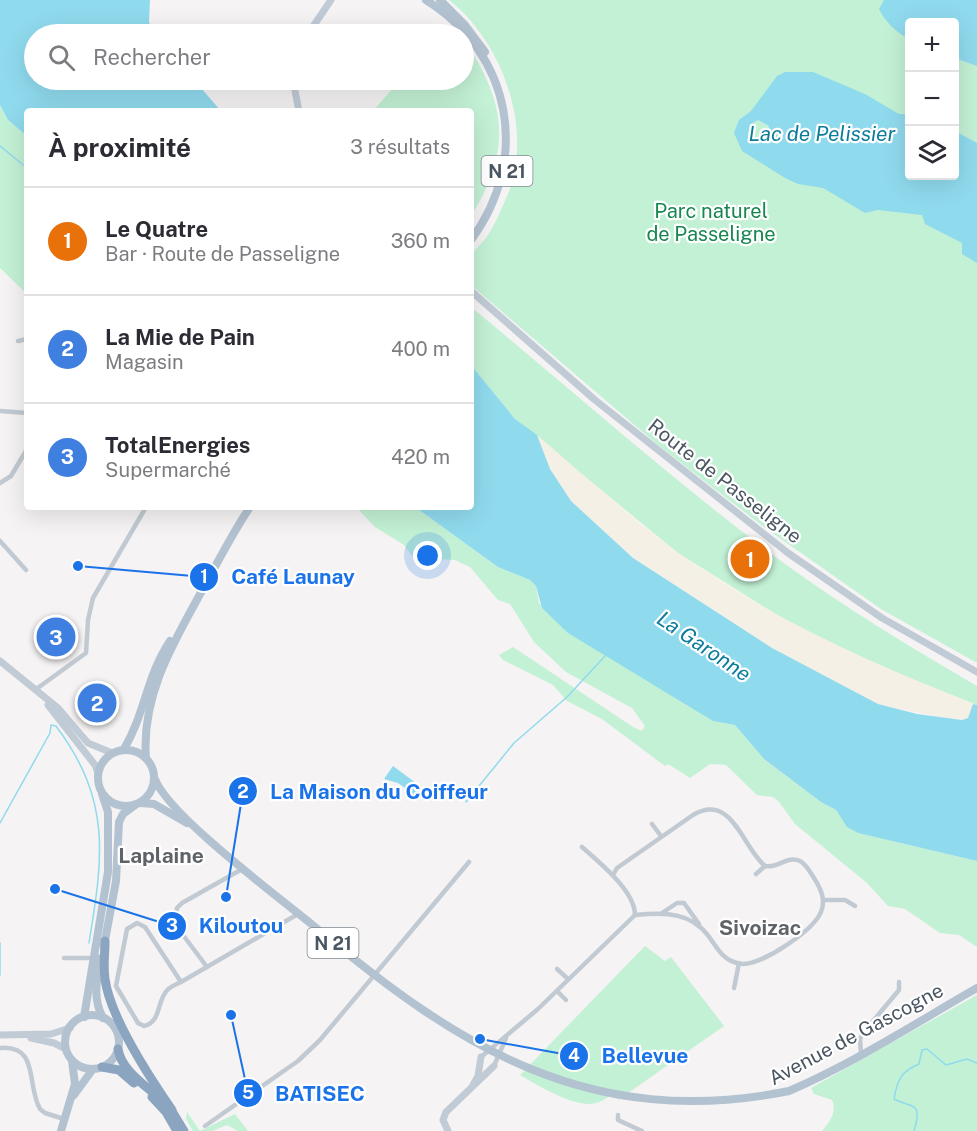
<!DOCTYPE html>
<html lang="fr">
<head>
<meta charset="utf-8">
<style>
	body { margin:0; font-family:"Public Sans",sans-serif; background:#f2f2f3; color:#2b2b33 }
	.controls { position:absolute; right:18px; top:18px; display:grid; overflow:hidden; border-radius:6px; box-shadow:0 6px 24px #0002 }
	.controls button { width:54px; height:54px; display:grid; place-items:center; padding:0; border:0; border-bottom:2px solid #e1e1e2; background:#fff; color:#2b2b33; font:30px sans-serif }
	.you { position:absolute; left:428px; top:556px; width:21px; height:21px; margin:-15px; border:4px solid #fff; border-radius:50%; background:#1a73e8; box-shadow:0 0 0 9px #1a73e833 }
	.badge { display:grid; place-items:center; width:39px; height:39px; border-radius:50%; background:#1a73e8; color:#fff; font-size:20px; font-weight:700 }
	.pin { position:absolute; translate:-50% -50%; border:3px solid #fff; box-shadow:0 2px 6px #0006 }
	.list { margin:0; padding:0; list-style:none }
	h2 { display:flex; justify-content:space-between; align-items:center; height:78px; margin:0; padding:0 24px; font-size:26px }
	h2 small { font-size:20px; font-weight:400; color:#7c7c81 }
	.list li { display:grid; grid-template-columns:39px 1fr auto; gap:18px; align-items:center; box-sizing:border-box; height:108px; padding:0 24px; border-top:2px solid #e1e1e2 }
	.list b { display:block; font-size:22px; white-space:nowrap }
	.list p { margin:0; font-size:20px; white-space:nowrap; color:#7c7c81 }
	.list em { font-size:20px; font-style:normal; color:#7c7c81 }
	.icon { flex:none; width:33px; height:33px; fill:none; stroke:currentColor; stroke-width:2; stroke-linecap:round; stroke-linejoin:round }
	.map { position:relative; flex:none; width:977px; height:1131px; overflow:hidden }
	.search { position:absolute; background:#fff; box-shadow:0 6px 24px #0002; left:24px; top:24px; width:450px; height:66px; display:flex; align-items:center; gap:15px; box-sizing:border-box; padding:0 21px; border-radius:33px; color:#7c7c81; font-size:22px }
	.panel { position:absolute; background:#fff; box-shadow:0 6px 24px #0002; left:24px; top:108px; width:450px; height:402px; border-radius:6px }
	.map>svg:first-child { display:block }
</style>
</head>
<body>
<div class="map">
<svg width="977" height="1131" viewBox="0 0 977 1131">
	<rect width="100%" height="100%" fill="#f5f3f3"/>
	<g fill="#c3f1d5" fill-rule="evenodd">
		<path d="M449,0H977V663L881,609L764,527L659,446L471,285C471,277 469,264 471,257C474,249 484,242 488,235C496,223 502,207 508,194C534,129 502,41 449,0ZM910,22H954V176H910Z"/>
		<path d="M464,40C507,103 512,151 471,216V111H373L400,80H464Z"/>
		<polygon points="0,105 8,120 27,136 27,294 0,268"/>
		<path d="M471,307C574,392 673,481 781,561C844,607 910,647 977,686V705L880,666L798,628L678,553L515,419L471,365Z"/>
		<polygon points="356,507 415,507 498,567 530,580 536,586 539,603 559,624 713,721 735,725 764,759 821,802 836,810 848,827 858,833 977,861 977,947 959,935 940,933 905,909 888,906 867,883 795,824 779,802 773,797 757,795 726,765 710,764 690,778 668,764 665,766 602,719 567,701 553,685 503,660 499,655 513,647 633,727 642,731 645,726 632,708 566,672 534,642 510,604 498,600 470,567 455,560 436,559 427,563 413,557 404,545 375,527"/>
		<path d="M645,946L665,961L671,957L724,1026L618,1100L613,1093C608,1097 602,1102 596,1103C576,1109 537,1085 520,1075Z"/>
		<path d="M977,995V1131H822C830,1122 837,1112 832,1100L814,1094L811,1088Z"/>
		<polygon points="187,1112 200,1131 235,1114 248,1131 238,1131 227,1125 212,1131 193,1131 186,1119"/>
	</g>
	<path fill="#f5f0e5" d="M537,435C583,474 628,517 677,552C768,618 870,662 973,704L968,718L950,719L878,704L772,648L633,558L571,501L550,469Z"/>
	<g fill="#90daee" fill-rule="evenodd">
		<polygon points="0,0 150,0 149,22 155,34 34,34 34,80 194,80 221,111 27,111 27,136 8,120 0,105"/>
		<path d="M884,0H977V66L955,58L954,22H910L909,39C897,33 885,22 879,9Z"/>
		<path d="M785,72H813L865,94L899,114H909L910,176H954L955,131L977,143V263L962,254V243L925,224L922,215L878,210L865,213L823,188L798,184L785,178L742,151L734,133L739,120L751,111L777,76ZM758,120L769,126L767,134L758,142L751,140L748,134L751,124Z"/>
		<polygon points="471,365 515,419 537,435 550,469 571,501 633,558 772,648 878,704 917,714 962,720 968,718 973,704 977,705 977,861 858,833 847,827 836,810 821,802 764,759 735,725 713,721 568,633 542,608 536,586 530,580 498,567 415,507 471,507"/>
		<polygon points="393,766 420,786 418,794 415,795 398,783 384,779"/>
	</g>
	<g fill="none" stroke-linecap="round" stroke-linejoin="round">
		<g stroke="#90daee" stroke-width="1.5">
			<polyline points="0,146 27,168"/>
			<polyline points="466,802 514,743 567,697 606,655"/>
			<path d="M0,823L50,733L51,725L56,726C112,801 103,857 89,943"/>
			<polyline points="0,943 0,975"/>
			<path d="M914,1131C923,1100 912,1109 894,1099C897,1081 901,1071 919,1064L922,1050L927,1049L946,1065L967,1059L977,1063"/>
		</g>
		<g stroke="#c1cad2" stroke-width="4.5">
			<polyline points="18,341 27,339"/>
			<polyline points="0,411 27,413"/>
			<polyline points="0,483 11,476 27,449"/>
			<polyline points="0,541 26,570"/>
			<polyline points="35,690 86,653 88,620 93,598 146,507"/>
			<polyline points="652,824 661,836"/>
			<polyline points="756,874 765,866"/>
			<path d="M613,875L617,868L693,815C732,792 742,847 765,866C778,869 787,855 800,861C806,864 810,872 814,878C821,889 826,900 821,912C813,931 763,964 743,964C718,962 716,940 700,927C682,911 656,913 635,915"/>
			<polyline points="823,900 845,900 855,906"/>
			<polyline points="662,913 677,903 684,903 699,924"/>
			<polyline points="64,958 94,958"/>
			<polyline points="207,967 174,923 177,908 182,903 244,868"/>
			<polyline points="557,969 568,979"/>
			<path d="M181,982L145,927L137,923L127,929L116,986L138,1023L144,1026C160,1022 157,1005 165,993C168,987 175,985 181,982L298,914"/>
			<polyline points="734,988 739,963"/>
			<polyline points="557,991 566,1000"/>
			<path d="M0,1048C40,1045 26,1085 40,1109L45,1113L64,1119"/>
			<polyline points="861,1054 860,1039 863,1033 899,990 899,982"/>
			<path d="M481,1057L538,1009L635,915C635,891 599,862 582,847"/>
			<polyline points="494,1066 506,1038"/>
			<polyline points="618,1115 618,1120 642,1131"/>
			<polyline points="205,1126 298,1061 320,1040 469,862"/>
		</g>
		<g stroke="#c1cbd6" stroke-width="7">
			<polyline points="308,34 331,0"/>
			<polyline points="296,80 295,91 299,111"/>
			<polyline points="471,291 595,400 788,553 882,618 977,672"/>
			<polyline points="0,661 58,708 88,743 112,753"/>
			<polyline points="48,705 95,765 98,773"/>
			<polyline points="0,1035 51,1034 70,1028"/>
			<polyline points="31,1038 54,1043 66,1049"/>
			<polyline points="473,1085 478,1076 481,1057"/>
			<polyline points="448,1131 443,1120 446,1112 494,1066"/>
		</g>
		<g stroke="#b3c2d1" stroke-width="8">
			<path d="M426,0C512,54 531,159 471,240"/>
			<polyline points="440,0 464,24 485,52"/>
			<path d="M124,749C145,714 146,677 170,641"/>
			<circle cx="126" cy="778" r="28"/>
			<path d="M146,758C141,694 175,640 204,587C219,560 233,532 250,507"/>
			<path d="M155,779C168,815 280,898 315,927C458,1047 590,1131 789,1091C854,1063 916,1023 977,988"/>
			<polyline points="140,803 154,804 187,823"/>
			<polyline points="104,946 116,881 119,822 123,814 135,805"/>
			<path d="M101,958C97,979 92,998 103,1018"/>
			<circle cx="92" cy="1042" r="27"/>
			<polyline points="84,1017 108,872 108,812 102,794"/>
			<polyline points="74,1095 93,1069"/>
			<polyline points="61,1131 75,1084 72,1061"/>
		</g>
		<g stroke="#8ba5c1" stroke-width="9">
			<path d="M105,941C105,954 103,966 105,979C110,1017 150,1078 172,1110"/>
			<path d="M118,1049C121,1070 145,1085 159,1098"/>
			<polyline points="102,1067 119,1070 134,1083"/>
			<polyline points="152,1097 166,1112 177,1131"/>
			<polyline points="170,1108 184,1131"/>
		</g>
	</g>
	<g text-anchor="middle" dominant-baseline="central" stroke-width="4.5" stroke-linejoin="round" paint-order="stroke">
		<g fill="#fff" stroke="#808990" stroke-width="1.5">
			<rect x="481.5" y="156" width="51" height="30" rx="4.5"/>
			<rect x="307.5" y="928" width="51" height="30" rx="4.5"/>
		</g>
		<g font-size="18" font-weight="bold" fill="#4a5661">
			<text x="507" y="171">N 21</text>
			<text x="333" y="943">N 21</text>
		</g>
		<g font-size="20" fill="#17864f" stroke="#fff">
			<text x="711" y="211">Parc naturel<tspan x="711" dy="23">de Passeligne</tspan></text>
		</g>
		<g font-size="20" fill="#4a5661" stroke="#fff">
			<text transform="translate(725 481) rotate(38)">Route de Passeligne</text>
			<text transform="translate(856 1034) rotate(-28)">Avenue de Gascogne</text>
		</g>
		<g font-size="21" font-style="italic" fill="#0c7c9b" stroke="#fff">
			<text x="822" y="133">Lac de Pelissier</text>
			<text transform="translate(704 646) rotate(34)">La Garonne</text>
		</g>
		<g font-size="21" font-weight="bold" fill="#5f6368" stroke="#fff">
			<text x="161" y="855">Laplaine</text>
			<text x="760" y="927">Sivoizac</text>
		</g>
	</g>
	<path fill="none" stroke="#1a73e8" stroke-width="2" d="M78 566L204 577M226 897L243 791M55 889L172 926M480 1039L574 1056M231 1015L248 1093"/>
	<g fill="#1a73e8" stroke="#fff" stroke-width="2">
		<circle cx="78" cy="566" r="6"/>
		<circle cx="226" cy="897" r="6"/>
		<circle cx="55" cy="889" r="6"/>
		<circle cx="480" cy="1039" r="6"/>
		<circle cx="231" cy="1015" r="6"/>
		<circle cx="204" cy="577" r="15"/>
		<circle cx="243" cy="791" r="15"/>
		<circle cx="172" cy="926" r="15"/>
		<circle cx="574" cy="1056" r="15"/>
		<circle cx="248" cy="1093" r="15"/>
	</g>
	<g font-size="18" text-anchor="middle" font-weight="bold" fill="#fff">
		<text x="204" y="583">1</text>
		<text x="243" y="798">2</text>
		<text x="172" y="932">3</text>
		<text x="574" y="1062">4</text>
		<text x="248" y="1099">5</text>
	</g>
	<g font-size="21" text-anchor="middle" font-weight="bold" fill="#1a73e8" stroke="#fff" stroke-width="4.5" stroke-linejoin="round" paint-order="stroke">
		<text x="293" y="584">Café Launay</text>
		<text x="379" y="799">La Maison du Coiffeur</text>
		<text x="241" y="933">Kiloutou</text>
		<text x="645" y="1063">Bellevue</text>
		<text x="320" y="1101">BATISEC</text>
	</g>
</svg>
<div class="controls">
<button>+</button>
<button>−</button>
<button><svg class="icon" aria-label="layers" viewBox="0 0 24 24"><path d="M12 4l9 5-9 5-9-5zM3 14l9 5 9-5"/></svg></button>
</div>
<div class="you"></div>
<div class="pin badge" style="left:750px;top:559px;background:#e8710a">1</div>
<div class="pin badge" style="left:97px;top:703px;background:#3f7fe0">2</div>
<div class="pin badge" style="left:56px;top:637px;background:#3f7fe0">3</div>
<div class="search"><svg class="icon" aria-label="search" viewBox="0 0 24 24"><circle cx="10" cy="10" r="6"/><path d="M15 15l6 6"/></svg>Rechercher</div>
<section class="panel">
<h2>À proximité<small>3 résultats</small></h2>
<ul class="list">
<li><span class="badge" style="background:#e8710a">1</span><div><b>Le Quatre</b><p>Bar · Route de Passeligne</p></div><em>360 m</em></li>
<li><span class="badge" style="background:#3f7fe0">2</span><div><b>La Mie de Pain</b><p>Magasin</p></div><em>400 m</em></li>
<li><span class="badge" style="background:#3f7fe0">3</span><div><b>TotalEnergies</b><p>Supermarché</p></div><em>420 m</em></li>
</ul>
</section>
</div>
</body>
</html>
